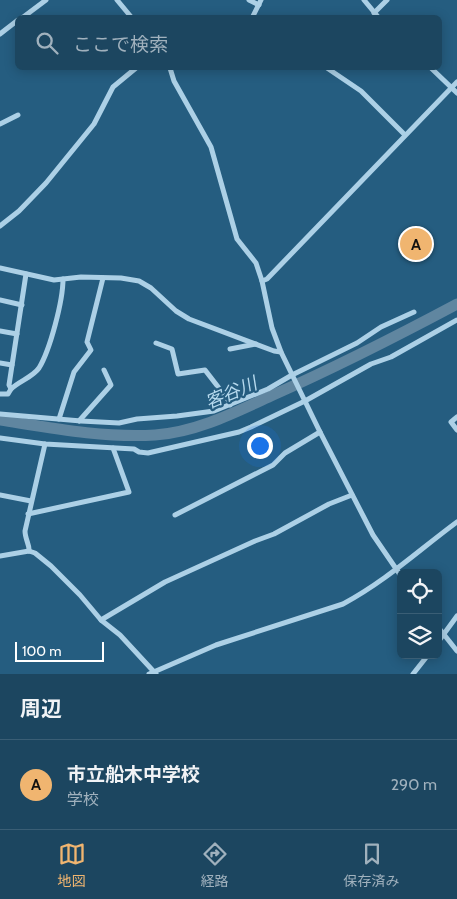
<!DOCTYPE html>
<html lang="ja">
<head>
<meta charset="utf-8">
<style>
	body { margin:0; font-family:Cabin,"Noto Sans JP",sans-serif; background:#295069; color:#f1f3f6 }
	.controls { position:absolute; right:15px; bottom:15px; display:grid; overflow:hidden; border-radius:8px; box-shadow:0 2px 12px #0003 }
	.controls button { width:45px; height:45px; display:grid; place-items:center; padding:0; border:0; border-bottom:1px solid #3a5e75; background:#1c4660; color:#f1f3f6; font:25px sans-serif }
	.scale { position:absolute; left:15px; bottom:12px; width:89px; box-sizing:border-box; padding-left:5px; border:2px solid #fff; border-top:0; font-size:14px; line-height:18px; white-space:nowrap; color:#fff; -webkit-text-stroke:4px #255d80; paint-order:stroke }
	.you { position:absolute; left:259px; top:445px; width:18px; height:18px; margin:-12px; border:4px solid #fff; border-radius:50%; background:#1a73e8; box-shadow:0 0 0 8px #1a73e833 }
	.badge { display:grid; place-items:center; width:32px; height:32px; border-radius:50%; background:#f0b570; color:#111; font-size:16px; font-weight:700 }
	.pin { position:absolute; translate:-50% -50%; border:2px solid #fff; box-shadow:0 1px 5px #0006 }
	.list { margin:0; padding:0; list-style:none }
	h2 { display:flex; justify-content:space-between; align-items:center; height:65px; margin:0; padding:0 20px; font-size:21px }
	h2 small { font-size:16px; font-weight:400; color:#a0b1bd }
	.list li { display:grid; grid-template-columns:32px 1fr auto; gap:15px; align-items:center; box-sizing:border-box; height:90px; padding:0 20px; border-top:1px solid #3a5e75 }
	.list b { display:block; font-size:19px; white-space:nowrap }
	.list p { margin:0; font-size:16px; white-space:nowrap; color:#a0b1bd }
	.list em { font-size:16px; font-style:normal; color:#a0b1bd }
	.icon { flex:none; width:28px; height:28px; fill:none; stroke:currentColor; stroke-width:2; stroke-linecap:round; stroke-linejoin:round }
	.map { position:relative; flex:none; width:457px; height:674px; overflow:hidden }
	.search { position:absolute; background:#1c4660; box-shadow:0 2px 12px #0003; left:15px; right:15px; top:15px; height:55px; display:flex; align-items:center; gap:12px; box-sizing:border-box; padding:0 18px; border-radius:8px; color:#a0b1bd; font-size:19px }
	.sheet { height:155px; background:#1c4660 }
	nav { display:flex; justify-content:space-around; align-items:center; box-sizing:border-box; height:70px; border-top:1px solid #3a5e75; background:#1c4660; font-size:14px; color:#a0b1bd }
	nav a { display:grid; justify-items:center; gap:2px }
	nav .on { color:#f0b570 }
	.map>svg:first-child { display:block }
</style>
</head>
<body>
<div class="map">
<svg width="457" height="674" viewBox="0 0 457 674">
	<rect width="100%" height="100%" fill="#255d80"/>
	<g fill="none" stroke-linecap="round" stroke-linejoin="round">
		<path stroke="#6086a0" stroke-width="11" d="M0,420C51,428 103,438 155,435C197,432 236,412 273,395C336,367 397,336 457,304"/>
		<g stroke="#acd0e6" stroke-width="5">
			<polyline points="117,0 132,18"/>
			<polyline points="249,0 259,5"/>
			<polyline points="364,0 379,18"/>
			<polyline points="374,13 387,0"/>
			<polyline points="22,18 46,0"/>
			<polyline points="252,18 261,0"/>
			<polyline points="0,34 18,20"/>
			<polyline points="170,68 174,81 211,147 237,239 256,263 262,281 272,328 281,352 320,432 373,535 401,576"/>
			<polyline points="327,68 361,91 405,135"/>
			<polyline points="431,68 457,93"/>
			<polyline points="0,124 18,115"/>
			<polyline points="0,226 19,211 46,183 94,124 113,87 136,68"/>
			<polyline points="0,268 54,280 81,277 121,278 139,281 151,288 176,311 189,319 274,351 281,352"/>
			<path d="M26,274L9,385L11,389C19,381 33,377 39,368C50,350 63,301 63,279"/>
			<polyline points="262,281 267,279 457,82"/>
			<polyline points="0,300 22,305"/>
			<polyline points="0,331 17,334"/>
			<polyline points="156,343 172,349 178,374 205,370 229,401 230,405"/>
			<polyline points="230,349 256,344"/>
			<polyline points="0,363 12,365"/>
			<polyline points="0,394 8,394 11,389"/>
			<polyline points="0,414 81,421 119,423 137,419 177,416 214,411 268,389 292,375 357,343 381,327 414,312"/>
			<polyline points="457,417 451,422 457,430"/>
			<polyline points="59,419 74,372 91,350 87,342 103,278"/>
			<polyline points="79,421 111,385 104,370"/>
			<polyline points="0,438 45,444 134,449 139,452 148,453 239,432 251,427 305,401 371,364 391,357 457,320"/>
			<polyline points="0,495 31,501"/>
			<polyline points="28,514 129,492 113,448"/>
			<polyline points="175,515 273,465 285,453 320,432"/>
			<path d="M29,551C30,546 25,539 25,531L45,444"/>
			<polyline points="0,556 29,551 35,553 51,566 80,595 101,620 120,635 156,674"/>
			<polyline points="101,620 165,582 255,541 274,534 329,504 352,495"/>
			<polyline points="438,627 457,651"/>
			<polyline points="438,642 457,616"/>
			<path d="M149,674L216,645L343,604C386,581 419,550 457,522"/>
			<polyline points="413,674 428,655"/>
		</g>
	</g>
	<g text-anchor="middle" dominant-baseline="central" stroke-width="4.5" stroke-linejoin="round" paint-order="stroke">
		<g font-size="18" font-style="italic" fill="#b7daee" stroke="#255d80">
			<text transform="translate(231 393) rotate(-23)">客谷川</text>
		</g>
	</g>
</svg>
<div class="controls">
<button><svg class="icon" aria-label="locate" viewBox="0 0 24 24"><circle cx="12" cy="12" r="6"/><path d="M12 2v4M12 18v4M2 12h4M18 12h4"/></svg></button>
<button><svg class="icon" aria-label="layers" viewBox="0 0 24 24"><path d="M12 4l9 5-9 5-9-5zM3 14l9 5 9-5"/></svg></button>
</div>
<div class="scale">100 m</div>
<div class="you"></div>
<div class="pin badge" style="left:416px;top:244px">A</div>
<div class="search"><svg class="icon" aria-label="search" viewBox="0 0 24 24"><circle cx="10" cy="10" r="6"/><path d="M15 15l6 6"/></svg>ここで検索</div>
</div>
<section class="sheet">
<h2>周辺<small></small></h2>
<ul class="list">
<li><span class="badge">A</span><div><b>市立船木中学校</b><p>学校</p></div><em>290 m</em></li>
</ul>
</section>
<nav>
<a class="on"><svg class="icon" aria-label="map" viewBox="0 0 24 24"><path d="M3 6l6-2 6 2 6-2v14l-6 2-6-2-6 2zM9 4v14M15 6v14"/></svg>地図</a>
<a><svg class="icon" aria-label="directions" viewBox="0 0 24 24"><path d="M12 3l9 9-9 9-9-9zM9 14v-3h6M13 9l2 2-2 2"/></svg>経路</a>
<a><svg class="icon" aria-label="saved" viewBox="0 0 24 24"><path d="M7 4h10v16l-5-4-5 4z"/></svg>保存済み</a>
</nav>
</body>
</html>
